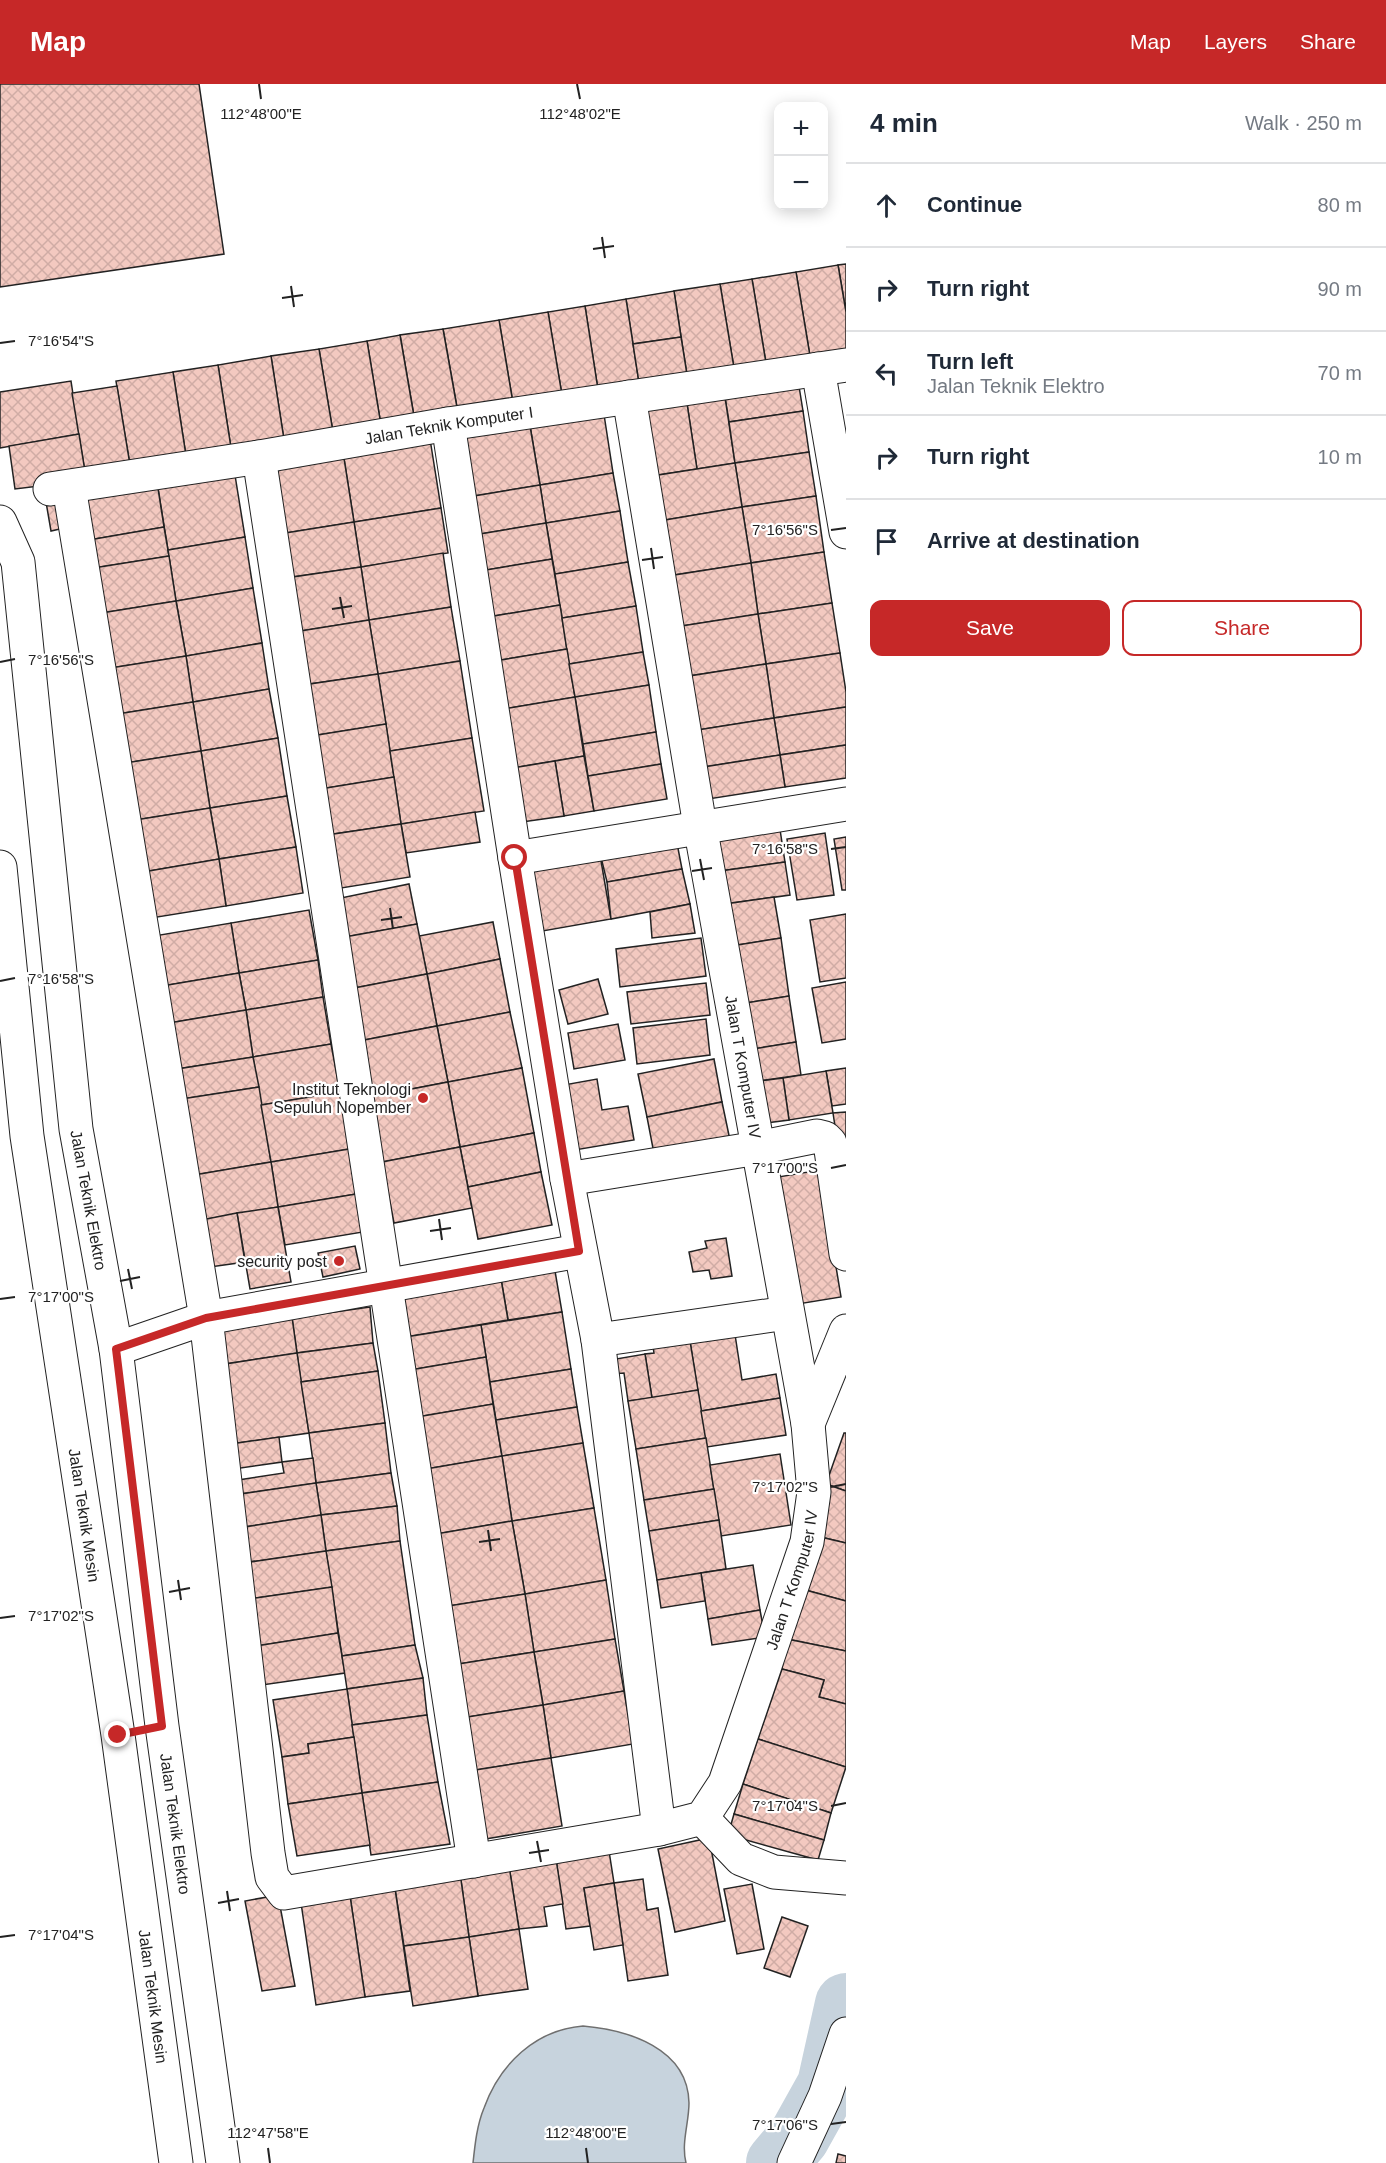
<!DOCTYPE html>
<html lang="en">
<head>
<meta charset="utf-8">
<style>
	body { margin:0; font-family:Helvetica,sans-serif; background:#f2f2f3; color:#1f2937 }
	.controls { position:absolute; right:18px; top:18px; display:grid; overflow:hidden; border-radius:12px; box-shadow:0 3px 15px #0003 }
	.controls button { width:54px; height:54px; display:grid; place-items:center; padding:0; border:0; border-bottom:2px solid #e0e1e3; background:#fff; color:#1f2937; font:30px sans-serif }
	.stop { position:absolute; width:18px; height:18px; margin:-14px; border:4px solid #c62828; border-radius:50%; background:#fff }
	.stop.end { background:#c62828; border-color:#fff; box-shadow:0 2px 6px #0008 }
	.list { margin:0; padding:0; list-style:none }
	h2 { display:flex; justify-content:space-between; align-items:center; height:78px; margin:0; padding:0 24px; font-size:26px }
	h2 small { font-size:20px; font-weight:400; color:#747a83 }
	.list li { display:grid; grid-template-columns:39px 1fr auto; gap:18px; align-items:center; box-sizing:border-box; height:84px; padding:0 24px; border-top:2px solid #e0e1e3 }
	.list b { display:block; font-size:22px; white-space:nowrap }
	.list p { margin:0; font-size:20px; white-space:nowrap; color:#747a83 }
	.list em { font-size:20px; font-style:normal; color:#747a83 }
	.actions { display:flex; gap:12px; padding:18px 24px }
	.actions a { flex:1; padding:14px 0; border:2px solid #c62828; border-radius:12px; text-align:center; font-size:21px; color:#c62828 }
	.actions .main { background:#c62828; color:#fff }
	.icon { flex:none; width:33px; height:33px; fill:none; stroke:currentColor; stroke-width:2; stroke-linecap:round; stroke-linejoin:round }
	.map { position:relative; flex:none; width:846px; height:2079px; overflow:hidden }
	header { display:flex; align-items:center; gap:36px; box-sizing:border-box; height:84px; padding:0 30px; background:#c62828; color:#fff }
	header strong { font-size:28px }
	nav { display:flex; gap:33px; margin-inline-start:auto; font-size:21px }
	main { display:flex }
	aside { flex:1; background:#fff }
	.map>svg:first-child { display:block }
</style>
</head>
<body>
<header>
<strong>Map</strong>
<nav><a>Map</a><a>Layers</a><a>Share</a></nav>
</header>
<main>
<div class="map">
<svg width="846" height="2079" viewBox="0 0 846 2079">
	<defs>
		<pattern id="building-cross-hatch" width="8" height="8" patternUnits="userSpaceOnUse" patternTransform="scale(1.5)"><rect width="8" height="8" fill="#f3c9c0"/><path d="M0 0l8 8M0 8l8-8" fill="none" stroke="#d0aca5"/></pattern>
	</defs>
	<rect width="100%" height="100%" fill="#fff"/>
	<path fill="#c7d3dd" stroke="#6f6f6f" stroke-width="1.5" d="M583,1942C628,1946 688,1964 689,2019C689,2039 681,2059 686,2079H473C475,2060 477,2041 484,2024C500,1980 535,1946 583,1942Z"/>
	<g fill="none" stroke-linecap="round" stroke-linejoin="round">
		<polyline stroke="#c7d3dd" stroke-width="62" points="777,2079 799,2053 828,2001 846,1920"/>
	</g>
	<g fill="url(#building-cross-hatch)" stroke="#222" stroke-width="1.5">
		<polygon points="0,0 199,0 224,170 0,203"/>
		<polygon points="846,180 846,228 838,181"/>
		<polygon points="838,181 846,228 846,266 810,272 796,188"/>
		<polygon points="796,188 811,278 767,285 752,195"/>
		<polygon points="752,195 767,285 735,290 720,200"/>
		<polygon points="720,200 735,290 688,297 674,207"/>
		<polygon points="674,207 681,253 633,260 626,215"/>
		<polygon points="626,215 640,305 599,312 585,222"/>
		<polygon points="585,222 599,312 563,317 548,228"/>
		<polygon points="548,228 563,317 514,325 499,236"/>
		<polygon points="499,236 514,325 458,329 443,245"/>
		<polygon points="443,245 458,329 415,338 400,251"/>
		<polygon points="400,251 415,338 382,347 367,257"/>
		<polygon points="681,253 688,297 640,305 633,260"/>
		<polygon points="367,257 382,347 334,354 319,265"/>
		<polygon points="319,265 334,354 285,362 271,272"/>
		<polygon points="271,272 285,362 232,370 218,281"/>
		<polygon points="218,281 232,370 187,378 173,288"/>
		<polygon points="173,288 187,378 131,387 116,297"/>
		<polygon points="798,296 803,327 729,338 724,307"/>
		<polygon points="71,297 79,350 0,364 0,308"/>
		<polygon points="117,302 131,387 86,394 72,309"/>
		<polygon points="724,307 735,379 697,385 686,313"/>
		<polygon points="686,313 697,385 652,392 641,320"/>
		<polygon points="603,324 613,389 540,401 529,336"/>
		<polygon points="803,327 809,368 735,379 729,338"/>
		<polygon points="529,336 540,401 462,414 451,349"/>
		<polygon points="79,350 86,394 64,399 15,405 9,362"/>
		<polygon points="430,355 441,424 354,438 343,368"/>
		<polygon points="343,368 354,438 279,450 268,380"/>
		<polygon points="809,368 816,412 742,423 735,379"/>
		<polygon points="735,379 742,423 659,437 652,392"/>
		<polygon points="234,385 245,453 168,466 157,398"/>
		<polygon points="613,389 620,427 546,439 540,401"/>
		<polygon points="157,398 164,443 83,457 75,411"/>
		<polygon points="540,401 546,439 468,452 462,414"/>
		<polygon points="816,412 824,468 751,479 742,423"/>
		<polygon points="68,417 73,442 51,447 46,418"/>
		<polygon points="742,423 751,479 668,492 659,437"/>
		<polygon points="441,424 448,469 361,483 354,438"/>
		<polygon points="620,427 628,478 555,490 546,439"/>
		<polygon points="354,438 361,483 286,494 279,450"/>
		<polygon points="546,439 552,475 474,488 468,452"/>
		<polygon points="164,443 169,472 87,485 83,457"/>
		<polygon points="245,453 253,504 176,517 168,466"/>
		<polygon points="824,468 832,519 758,530 751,479"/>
		<polygon points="443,469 451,523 369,536 361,483"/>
		<polygon points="169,472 176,517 95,530 87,485"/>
		<polygon points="552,475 560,521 482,534 474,488"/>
		<polygon points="628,478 636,522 562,534 555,490"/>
		<polygon points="751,479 758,530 675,543 668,492"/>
		<polygon points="361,483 369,536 294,548 286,494"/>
		<polygon points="253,504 262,559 186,572 176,517"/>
		<polygon points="176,517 186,572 104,585 95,530"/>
		<polygon points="832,519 840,569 766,580 758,530"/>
		<polygon points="560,521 567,565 489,578 482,534"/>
		<polygon points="636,522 643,568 569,580 562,534"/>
		<polygon points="451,523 460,577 378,590 369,536"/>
		<polygon points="758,530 766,580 683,593 675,543"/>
		<polygon points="369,536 378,590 303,601 294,548"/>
		<polygon points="262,559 269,605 193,618 186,572"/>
		<polygon points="567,565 575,613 497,626 489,578"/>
		<polygon points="643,568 649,601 575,613 569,580"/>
		<polygon points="840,569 846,608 846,623 774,634 766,580"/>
		<polygon points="186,572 193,618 111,631 104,585"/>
		<polygon points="460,577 472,654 390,667 378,590"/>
		<polygon points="766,580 774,634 691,647 683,593"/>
		<polygon points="378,590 386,640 311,652 303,601"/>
		<polygon points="649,601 656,648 583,660 575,613"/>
		<polygon points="269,605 278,654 201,667 193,618"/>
		<polygon points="575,613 584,672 506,685 497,626"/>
		<polygon points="193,618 201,667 119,680 111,631"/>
		<polygon points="846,623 846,661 780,671 774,634"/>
		<polygon points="774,634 780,671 697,684 691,647"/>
		<polygon points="386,640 394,693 320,705 311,652"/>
		<polygon points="656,648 661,680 588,692 583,660"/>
		<polygon points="278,654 287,712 210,724 201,667"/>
		<polygon points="472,654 484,727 401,740 390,667"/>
		<polygon points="846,661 846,694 785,703 780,671"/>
		<polygon points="201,667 210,724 129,737 119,680"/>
		<polygon points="780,671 785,703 702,716 697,684"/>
		<polygon points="584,672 594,727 564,732 555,677"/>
		<polygon points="555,677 564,732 515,739 506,685"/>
		<polygon points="661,680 667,715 594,727 588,692"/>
		<polygon points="394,693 401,740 327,751 320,705"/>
		<polygon points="287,712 296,763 219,775 210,724"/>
		<polygon points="210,724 219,775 137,789 129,737"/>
		<polygon points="475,728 480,758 406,769 401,740"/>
		<polygon points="779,739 785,778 720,787 715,748"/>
		<polygon points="401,740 410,793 335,805 327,751"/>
		<polygon points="675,749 682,785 607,798 599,765"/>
		<polygon points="825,749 834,811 797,816 787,755"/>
		<polygon points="846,753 846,806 842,806 834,755"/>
		<polygon points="296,763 303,809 226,822 219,775"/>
		<polygon points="599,765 611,835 537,848 526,778"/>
		<polygon points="219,775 226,822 145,835 137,789"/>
		<polygon points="785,778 790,811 725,820 720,787"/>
		<polygon points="682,785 690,820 611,835 607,798"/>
		<polygon points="409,800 417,840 339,854 331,816"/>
		<polygon points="774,813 781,854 731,862 725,820"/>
		<polygon points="690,820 695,849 652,854 650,828"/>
		<polygon points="309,826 318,876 239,889 231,839"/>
		<polygon points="846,830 846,894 820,898 810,836"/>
		<polygon points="493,838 500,875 427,890 419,852"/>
		<polygon points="231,839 239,889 156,903 148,853"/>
		<polygon points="417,840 427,890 349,905 339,854"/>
		<polygon points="701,854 706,892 620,903 616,865"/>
		<polygon points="781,854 789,912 740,920 731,862"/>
		<polygon points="500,875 510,928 437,942 427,890"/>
		<polygon points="318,876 323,913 246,926 239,889"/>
		<polygon points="239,889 246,926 163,940 156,903"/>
		<polygon points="427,890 437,942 359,957 349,905"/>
		<polygon points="598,895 608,930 568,940 559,906"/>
		<polygon points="846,898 846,955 822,959 812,904"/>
		<polygon points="706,899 710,931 631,940 627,908"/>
		<polygon points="789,912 796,958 747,966 740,920"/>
		<polygon points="323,913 331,960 253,973 246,926"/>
		<polygon points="246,926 253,973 171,986 163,940"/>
		<polygon points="510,928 522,984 448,998 437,942"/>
		<polygon points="706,935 710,971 637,980 633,944"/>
		<polygon points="618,940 625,976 574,985 568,949"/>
		<polygon points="437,942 448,998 370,1013 359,957"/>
		<polygon points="796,958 801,991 752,998 747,966"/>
		<polygon points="331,960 340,1008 261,1021 253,973"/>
		<polygon points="253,973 259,1003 175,1016 171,986"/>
		<polygon points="714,975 722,1018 647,1033 638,990"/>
		<polygon points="522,984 534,1049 460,1063 448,998"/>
		<polygon points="846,984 846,1020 832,1022 826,987"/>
		<polygon points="826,987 833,1029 789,1036 783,994"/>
		<polygon points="783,994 789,1036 758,1040 752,998"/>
		<polygon points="597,995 602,1026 628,1022 634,1056 569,1067 558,1002"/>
		<polygon points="448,998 460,1063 382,1078 370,1013"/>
		<polygon points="259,1003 271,1078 188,1092 175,1016"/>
		<polygon points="340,1008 349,1065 271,1078 261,1021"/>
		<polygon points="722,1018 731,1061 655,1075 647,1033"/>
		<polygon points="846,1028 846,1081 841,1082 833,1029"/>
		<polygon points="534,1049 541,1088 468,1103 460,1063"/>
		<polygon points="460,1063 472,1124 394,1139 382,1078"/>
		<polygon points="349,1065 356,1110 278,1123 271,1078"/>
		<polygon points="271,1078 278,1123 196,1137 188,1092"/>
		<polygon points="820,1086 841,1213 798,1220 778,1093"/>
		<polygon points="541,1088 552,1141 478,1155 468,1103"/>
		<polygon points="356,1110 363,1148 285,1161 278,1123"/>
		<polygon points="278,1123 291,1198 250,1205 237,1129"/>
		<polygon points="237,1129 245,1178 203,1184 196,1137"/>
		<polygon points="726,1154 732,1192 711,1195 709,1186 693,1188 689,1168 707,1164 705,1157"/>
		<polygon points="355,1162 360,1185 323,1193 318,1169"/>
		<polygon points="554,1181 562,1228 508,1236 500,1189"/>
		<polygon points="500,1189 508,1236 399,1254 391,1207"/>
		<polygon points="370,1223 373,1259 297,1269 292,1234"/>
		<polygon points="291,1226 297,1269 219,1281 213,1238"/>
		<polygon points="562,1228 571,1285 490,1298 481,1241"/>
		<polygon points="481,1241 486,1273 404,1287 399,1254"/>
		<polygon points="734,1244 742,1296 776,1290 780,1314 701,1327 689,1251"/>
		<polygon points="688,1245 698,1306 652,1314 645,1270 654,1269 651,1251"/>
		<polygon points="373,1259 378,1287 301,1298 297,1269"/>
		<polygon points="297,1269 309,1349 231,1360 219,1281"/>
		<polygon points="645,1270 652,1314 628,1317 624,1289 612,1290 610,1276"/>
		<polygon points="486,1273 493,1320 411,1334 404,1287"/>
		<polygon points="571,1285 577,1323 496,1336 490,1298"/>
		<polygon points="378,1287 385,1339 309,1349 301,1298"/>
		<polygon points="698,1306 706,1354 636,1365 628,1317"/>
		<polygon points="780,1314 786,1351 707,1363 701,1327"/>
		<polygon points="493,1320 502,1372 420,1386 411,1334"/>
		<polygon points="577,1323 583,1359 502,1372 496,1336"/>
		<polygon points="385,1339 391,1389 316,1399 309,1349"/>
		<polygon points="844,1349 846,1349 846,1407 826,1400"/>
		<polygon points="279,1353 282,1378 234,1385 231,1360"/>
		<polygon points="706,1354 714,1405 644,1416 636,1365"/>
		<polygon points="583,1359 594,1424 512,1437 502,1372"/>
		<polygon points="780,1370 791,1441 721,1452 710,1381"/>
		<polygon points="502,1372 512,1437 430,1451 420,1386"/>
		<polygon points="313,1374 316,1399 234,1411 232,1397 284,1389 282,1378"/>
		<polygon points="391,1389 397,1422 321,1431 316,1399"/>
		<polygon points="316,1399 321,1431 238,1444 234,1411"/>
		<polygon points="826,1400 846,1407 846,1459 812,1451"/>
		<polygon points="714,1405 719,1436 649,1447 644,1416"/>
		<polygon points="397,1422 400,1457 326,1467 321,1431"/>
		<polygon points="594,1424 606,1496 525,1510 512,1437"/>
		<polygon points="321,1431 326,1467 243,1479 238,1444"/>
		<polygon points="719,1436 726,1485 657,1496 649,1447"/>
		<polygon points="512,1437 525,1510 442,1523 430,1451"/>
		<polygon points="812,1451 846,1459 846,1517 798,1504"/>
		<polygon points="400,1457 415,1561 342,1572 326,1467"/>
		<polygon points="326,1467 332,1503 249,1515 243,1479"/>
		<polygon points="753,1481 760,1526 708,1535 701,1489"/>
		<polygon points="701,1489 705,1517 661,1524 657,1496"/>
		<polygon points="606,1496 615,1555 534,1568 525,1510"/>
		<polygon points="332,1503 338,1549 256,1562 249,1515"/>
		<polygon points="798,1504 846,1517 846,1567 787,1555"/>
		<polygon points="525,1510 534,1568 452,1581 442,1523"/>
		<polygon points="760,1526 765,1553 712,1561 708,1535"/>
		<polygon points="338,1549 345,1589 262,1601 256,1562"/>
		<polygon points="615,1555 624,1607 543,1621 534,1568"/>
		<polygon points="787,1555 846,1567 846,1620 819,1613 824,1596 782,1585"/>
		<polygon points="415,1561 423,1594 347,1605 342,1572"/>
		<polygon points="534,1568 543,1621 461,1634 452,1581"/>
		<polygon points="782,1585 824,1596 819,1613 846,1620 846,1683 758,1655"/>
		<polygon points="423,1594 427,1631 352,1641 347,1605"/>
		<polygon points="347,1605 354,1653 308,1660 309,1669 282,1673 273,1616"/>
		<polygon points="624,1607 633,1660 551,1674 543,1621"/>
		<polygon points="543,1621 551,1674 469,1687 461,1634"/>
		<polygon points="427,1631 438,1698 362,1709 352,1641"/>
		<polygon points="354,1653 362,1709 288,1720 282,1673 309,1669 308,1660"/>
		<polygon points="758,1655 846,1683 831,1729 743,1700"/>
		<polygon points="551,1674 562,1742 480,1756 469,1687"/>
		<polygon points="438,1698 450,1760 371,1771 362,1709"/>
		<polygon points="743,1700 831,1729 824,1756 734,1730"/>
		<polygon points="362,1709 370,1761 297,1772 288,1720"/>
		<polygon points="734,1730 824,1756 818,1776 728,1751"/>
		<polygon points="709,1754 725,1837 675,1848 658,1765"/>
		<polygon points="609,1767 614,1799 584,1804 590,1842 566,1845 556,1775"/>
		<polygon points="556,1775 563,1820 544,1823 547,1842 519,1845 509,1782"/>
		<polygon points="509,1782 519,1845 469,1853 460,1789"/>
		<polygon points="460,1789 469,1853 404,1862 394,1798"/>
		<polygon points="643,1795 647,1826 658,1824 668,1891 628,1897 614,1799"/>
		<polygon points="394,1798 410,1907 365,1913 349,1805"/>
		<polygon points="614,1799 623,1861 594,1866 584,1804"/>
		<polygon points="752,1800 764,1865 737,1870 724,1805"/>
		<polygon points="349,1805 365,1913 316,1921 300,1812"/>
		<polygon points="278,1811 295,1902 262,1907 245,1817"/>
		<polygon points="782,1833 808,1842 790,1893 764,1884"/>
		<polygon points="519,1845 528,1905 478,1912 469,1853"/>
		<polygon points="469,1853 478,1912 413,1922 404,1862"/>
		<polygon points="838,2070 846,2072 846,2079 836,2079"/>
	</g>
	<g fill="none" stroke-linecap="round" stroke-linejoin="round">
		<g stroke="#222" stroke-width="35">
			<g id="minor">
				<polyline points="818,285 846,448"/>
				<polyline points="448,340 515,774 567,1095 598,1256 659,1745"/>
				<polyline points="259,373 474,1777"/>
				<path id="s1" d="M69,403L206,1234L268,1769L272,1793L284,1809L659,1745L702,1734L725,1699L807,1458L814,1408L808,1340L700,742L629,313"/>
				<path id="s2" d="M50,405L259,373L448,340L846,281"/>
				<path id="s3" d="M0,438L18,478L76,1045L116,1265L162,1642L223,2079"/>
				<polyline points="515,774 846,720"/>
				<path id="s4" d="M0,783L27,1052L118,1651L176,2079"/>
				<polyline points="567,1095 758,1064 817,1052 825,1054 830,1059 846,1170"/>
				<polyline points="598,1256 787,1229"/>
				<polyline points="116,1265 206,1234 579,1167"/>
				<polyline points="808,1340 846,1247"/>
				<polyline points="702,1734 741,1775 774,1788 846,1794"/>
				<polyline points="794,2079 825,2012 846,1950"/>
			</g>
		</g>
		<use href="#minor" stroke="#fff" stroke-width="33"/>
	</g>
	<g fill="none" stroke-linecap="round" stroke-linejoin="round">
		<polyline stroke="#c62828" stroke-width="8" points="118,1651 162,1642 116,1265 206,1234 579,1167 515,774"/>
	</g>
	<path fill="none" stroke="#222" stroke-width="2" d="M259,0L261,15M577,0L580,15M602,153L605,174M593,165L614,162M291,202L294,223M282,214L303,211M0,259L15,257M831,446L846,444M651,464L654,485M642,476L663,473M340,513L344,534M332,525L352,522M0,578L15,575M831,765L846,763M700,775L704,796M692,787L712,784M390,824L393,845M381,836L402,833M0,897L15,894M831,1084L846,1081M439,1135L442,1156M430,1147L451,1144M128,1185L132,1205M120,1197L140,1193M0,1215L15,1213M831,1403L846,1400M488,1446L491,1467M479,1458L500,1455M178,1496L181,1516M169,1508L190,1504M0,1534L15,1532M831,1722L846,1719M537,1757L541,1778M529,1769L549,1766M227,1807L230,1827M218,1819L239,1815M0,1853L15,1851M831,2040L846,2038M268,2064L270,2079M586,2064L588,2079"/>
	<g fill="#c62828" stroke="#fff" stroke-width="2">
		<circle cx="423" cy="1014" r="6"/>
		<circle cx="339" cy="1177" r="6"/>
	</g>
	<g text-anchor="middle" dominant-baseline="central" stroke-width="4.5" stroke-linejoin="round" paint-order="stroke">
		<g font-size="16" fill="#222" stroke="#fff">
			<text stroke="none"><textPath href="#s2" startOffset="404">Jalan Teknik Komputer I</textPath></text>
			<text transform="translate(743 983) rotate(80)">Jalan T Komputer IV</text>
			<text stroke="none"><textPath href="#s3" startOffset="686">Jalan Teknik Elektro</textPath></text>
			<text stroke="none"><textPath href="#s4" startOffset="654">Jalan Teknik Mesin</textPath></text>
			<text stroke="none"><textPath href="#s1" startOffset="2106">Jalan T Komputer IV</textPath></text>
			<text stroke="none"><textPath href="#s3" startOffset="1316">Jalan Teknik Elektro</textPath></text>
			<text stroke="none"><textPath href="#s4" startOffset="1140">Jalan Teknik Mesin</textPath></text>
		</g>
		<g font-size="16" fill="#222" stroke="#fff" text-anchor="end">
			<text x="411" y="1005">Institut Teknologi<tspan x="411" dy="18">Sepuluh Nopember</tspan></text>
			<text x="327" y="1177">security post</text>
		</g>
	</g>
	<g font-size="15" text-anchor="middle" fill="#222" stroke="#fff" stroke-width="4.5" stroke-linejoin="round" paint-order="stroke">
		<text x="261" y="35">112°48'00"E</text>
		<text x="580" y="35">112°48'02"E</text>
		<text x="61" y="262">7°16'54"S</text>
		<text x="785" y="451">7°16'56"S</text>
		<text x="61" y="581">7°16'56"S</text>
		<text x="785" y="770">7°16'58"S</text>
		<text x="61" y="900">7°16'58"S</text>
		<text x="785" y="1089">7°17'00"S</text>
		<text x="61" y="1218">7°17'00"S</text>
		<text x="785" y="1408">7°17'02"S</text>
		<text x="61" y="1537">7°17'02"S</text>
		<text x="785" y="1727">7°17'04"S</text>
		<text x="61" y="1856">7°17'04"S</text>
		<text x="785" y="2046">7°17'06"S</text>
		<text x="268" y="2054">112°47'58"E</text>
		<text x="586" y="2054">112°48'00"E</text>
	</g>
</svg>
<div class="controls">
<button>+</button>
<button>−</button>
</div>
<div class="stop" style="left:515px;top:774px"></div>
<div class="stop end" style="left:118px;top:1651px"></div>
</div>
<aside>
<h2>4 min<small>Walk · 250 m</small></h2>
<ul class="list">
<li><svg class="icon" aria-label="ahead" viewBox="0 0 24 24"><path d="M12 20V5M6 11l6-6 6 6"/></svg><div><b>Continue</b></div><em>80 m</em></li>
<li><svg class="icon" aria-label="right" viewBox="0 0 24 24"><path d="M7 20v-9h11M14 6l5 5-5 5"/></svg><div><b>Turn right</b></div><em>90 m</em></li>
<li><svg class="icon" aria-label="left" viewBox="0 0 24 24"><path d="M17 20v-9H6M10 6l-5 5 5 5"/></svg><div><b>Turn left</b><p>Jalan Teknik Elektro</p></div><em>70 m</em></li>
<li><svg class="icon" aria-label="right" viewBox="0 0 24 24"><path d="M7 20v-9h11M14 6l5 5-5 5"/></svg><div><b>Turn right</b></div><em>10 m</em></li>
<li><svg class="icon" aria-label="arrive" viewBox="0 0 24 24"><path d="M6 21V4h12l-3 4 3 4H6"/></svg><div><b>Arrive at destination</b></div></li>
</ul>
<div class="actions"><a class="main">Save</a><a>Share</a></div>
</aside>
</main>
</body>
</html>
